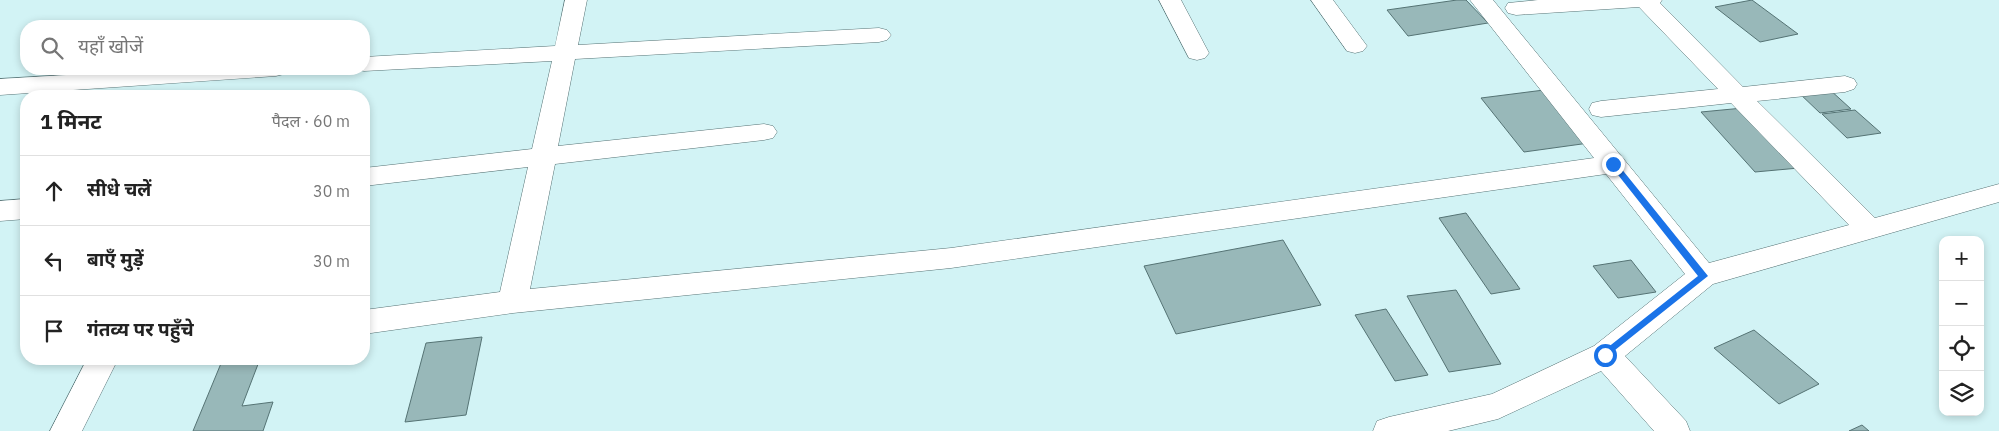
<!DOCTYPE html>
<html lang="hi">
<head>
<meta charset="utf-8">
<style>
	body { margin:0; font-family:"IBM Plex Sans","Noto Sans Devanagari",sans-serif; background:#f2f2f2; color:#222 }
	.controls { position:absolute; right:15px; bottom:15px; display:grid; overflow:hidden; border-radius:10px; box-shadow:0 2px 8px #0003 }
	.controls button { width:45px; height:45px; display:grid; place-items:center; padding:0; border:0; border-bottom:1px solid #e0e0e0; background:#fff; color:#222; font:25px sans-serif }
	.stop { position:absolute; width:15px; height:15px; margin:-11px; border:4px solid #1a73e8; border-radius:50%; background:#fff }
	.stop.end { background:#1a73e8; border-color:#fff; box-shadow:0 1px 5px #0008 }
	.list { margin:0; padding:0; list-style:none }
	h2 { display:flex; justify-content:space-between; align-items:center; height:65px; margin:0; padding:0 20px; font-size:21px }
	h2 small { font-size:16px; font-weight:400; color:#767676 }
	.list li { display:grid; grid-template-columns:32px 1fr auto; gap:15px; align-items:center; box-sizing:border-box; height:70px; padding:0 20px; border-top:1px solid #e0e0e0 }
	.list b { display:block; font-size:19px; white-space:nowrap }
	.list em { font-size:16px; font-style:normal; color:#767676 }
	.icon { flex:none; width:28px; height:28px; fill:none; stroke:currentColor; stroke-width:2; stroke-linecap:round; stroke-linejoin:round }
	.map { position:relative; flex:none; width:1999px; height:431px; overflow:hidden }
	.search { position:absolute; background:#fff; box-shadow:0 2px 8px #0003; left:20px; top:20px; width:350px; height:55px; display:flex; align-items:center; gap:12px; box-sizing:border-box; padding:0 18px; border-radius:20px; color:#767676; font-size:19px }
	.panel { position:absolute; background:#fff; box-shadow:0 2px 8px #0003; left:20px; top:90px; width:350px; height:275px; border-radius:20px }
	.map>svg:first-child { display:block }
</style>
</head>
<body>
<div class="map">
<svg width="1999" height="431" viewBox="0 0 1999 431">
	<rect width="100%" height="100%" fill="#d2f3f5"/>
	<g fill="#98b8b9" stroke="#557374">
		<polygon points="1457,0 1466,0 1488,23 1408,36 1387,10"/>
		<polygon points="1752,0 1798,34 1760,42 1715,7"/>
		<polygon points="1829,89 1851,109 1820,113 1798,92"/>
		<polygon points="1544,90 1589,143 1524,152 1481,98"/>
		<polygon points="1743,108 1799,168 1755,172 1701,112"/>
		<polygon points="1855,110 1881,133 1847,138 1822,114"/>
		<polygon points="1466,213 1520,289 1491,294 1439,218"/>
		<polygon points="1283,240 1321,305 1176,334 1144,266"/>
		<polygon points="1631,260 1656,292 1618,298 1593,266"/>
		<polygon points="1456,290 1501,364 1449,372 1407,296"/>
		<polygon points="1386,309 1428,375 1395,381 1355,315"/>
		<polygon points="1754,330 1819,384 1779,404 1714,348"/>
		<polygon points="482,337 466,415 405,422 426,343"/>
		<polygon points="245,359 260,359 242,406 273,402 263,431 193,431 222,361"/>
		<polygon points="1862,425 1869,431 1849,431"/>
	</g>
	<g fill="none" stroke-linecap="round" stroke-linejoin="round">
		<g stroke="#557274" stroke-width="1">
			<g id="street">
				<polygon points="565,0 587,0 578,45 879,28 887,30 891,35 887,40 879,42 575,59 558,146 764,124 773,126 777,132 773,138 764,140 555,164 530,289 951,248 1594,158 1470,0 1493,0 1709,263 1849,225 1731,103 1601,117 1592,115 1589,109 1592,103 1601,101 1718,89 1639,7 1516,15 1508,13 1505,8 1508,3 1538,0 1662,0 1660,3 1743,87 1845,76 1854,79 1857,84 1854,89 1845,92 1757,101 1875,218 1999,184 1999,202 1713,284 1625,356 1686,421 1690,431 1654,431 1601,371 1498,419 1448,431 1373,431 1377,421 1389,417 1492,394 1594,346 1685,274 1606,174 951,268 513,313 364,334 364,310 500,292 528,167 364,186 364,168 532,149 552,61 364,71 355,69 364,69 364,57 555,46"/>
				<polygon points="1159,0 1181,0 1209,53 1205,58 1197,60 1189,58"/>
				<polygon points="1311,0 1333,0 1367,46 1363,51 1355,53 1347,51"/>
				<polygon points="166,69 288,69 284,74 276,76 0,95 0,79"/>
				<polygon points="26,199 26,219 0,221 0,201"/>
				<polygon points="87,359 118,359 82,431 50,431"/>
			</g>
		</g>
		<use href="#street" fill="#fff" fill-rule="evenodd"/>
	</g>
	<polygon fill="#1a73e8" points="1611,162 1616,162 1708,276 1605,358 1600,355 1602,352 1698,276 1611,166"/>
</svg>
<div class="controls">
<button>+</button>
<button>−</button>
<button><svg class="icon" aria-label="locate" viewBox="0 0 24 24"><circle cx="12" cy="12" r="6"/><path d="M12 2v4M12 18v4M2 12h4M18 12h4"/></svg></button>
<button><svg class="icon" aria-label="layers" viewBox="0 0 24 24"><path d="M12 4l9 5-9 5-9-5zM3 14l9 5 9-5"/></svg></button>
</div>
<div class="stop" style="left:1605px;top:355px"></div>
<div class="stop end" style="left:1613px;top:164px"></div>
<div class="search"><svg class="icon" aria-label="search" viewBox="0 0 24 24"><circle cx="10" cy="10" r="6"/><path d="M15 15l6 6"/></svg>यहाँ खोजें</div>
<section class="panel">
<h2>1 मिनट<small>पैदल · 60 m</small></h2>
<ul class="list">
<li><svg class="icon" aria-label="ahead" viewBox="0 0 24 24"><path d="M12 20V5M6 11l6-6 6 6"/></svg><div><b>सीधे चलें</b></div><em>30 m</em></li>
<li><svg class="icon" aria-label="left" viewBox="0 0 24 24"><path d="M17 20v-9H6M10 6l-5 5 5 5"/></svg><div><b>बाएँ मुड़ें</b></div><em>30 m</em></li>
<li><svg class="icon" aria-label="arrive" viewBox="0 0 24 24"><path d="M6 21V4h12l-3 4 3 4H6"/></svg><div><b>गंतव्य पर पहुँचे</b></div></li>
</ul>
</section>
</div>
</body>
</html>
